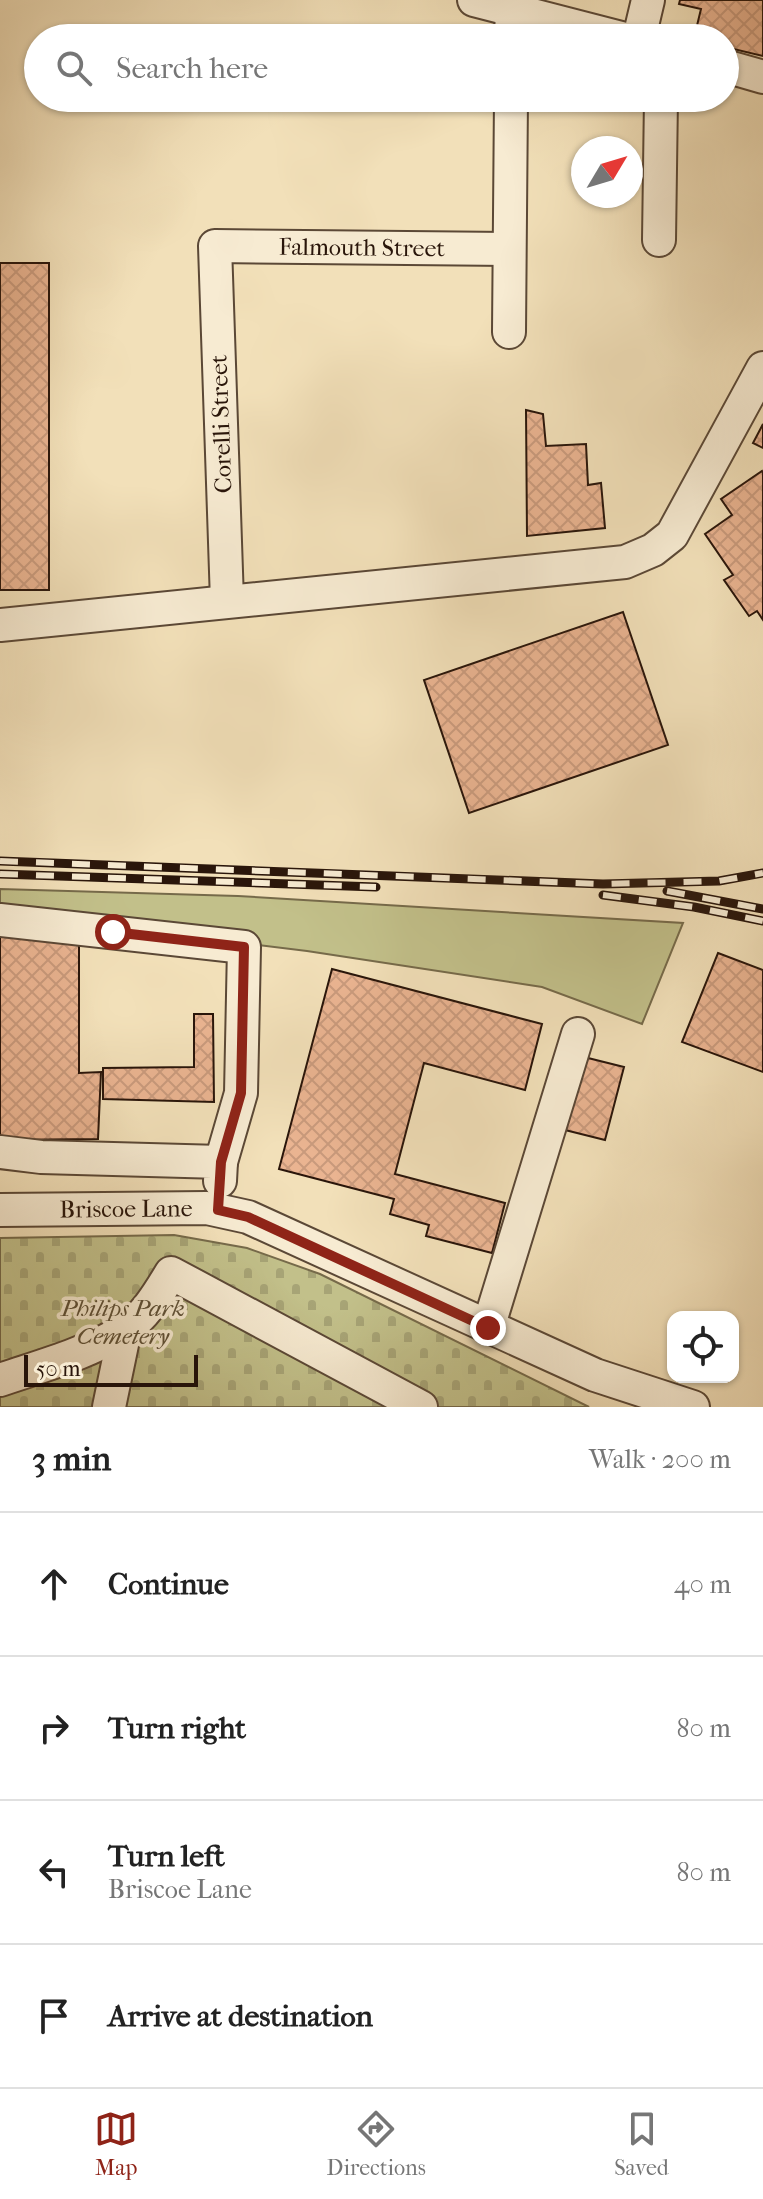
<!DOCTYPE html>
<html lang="en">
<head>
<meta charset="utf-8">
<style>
	body { margin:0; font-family:"IM FELL French Canon",serif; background:#f2f2f2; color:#222 }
	.controls { position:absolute; right:24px; bottom:24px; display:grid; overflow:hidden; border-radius:16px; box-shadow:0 2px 6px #0004 }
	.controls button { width:72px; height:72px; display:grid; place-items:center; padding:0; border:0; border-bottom:2px solid #e0e0e0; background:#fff; color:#222; font:40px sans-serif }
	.compass { position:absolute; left:571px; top:136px; width:72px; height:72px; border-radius:50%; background:#fff; box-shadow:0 2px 6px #0004; rotate:52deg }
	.scale { position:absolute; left:24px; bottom:20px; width:174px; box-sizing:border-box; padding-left:8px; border:4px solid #29150a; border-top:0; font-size:22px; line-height:28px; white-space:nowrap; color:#29150a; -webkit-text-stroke:6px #f7ebd2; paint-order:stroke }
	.stop { position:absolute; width:24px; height:24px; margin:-18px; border:6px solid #8f2418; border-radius:50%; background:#fff }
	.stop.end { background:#8f2418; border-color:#fff; box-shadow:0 2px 8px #0008 }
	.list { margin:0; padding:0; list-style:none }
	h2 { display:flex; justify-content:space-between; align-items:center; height:104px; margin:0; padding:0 32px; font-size:34px }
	h2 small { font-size:26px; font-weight:400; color:#767676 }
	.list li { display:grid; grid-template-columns:52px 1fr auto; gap:24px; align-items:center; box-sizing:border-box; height:144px; padding:0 32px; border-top:2px solid #e0e0e0 }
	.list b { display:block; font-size:30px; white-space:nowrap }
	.list p { margin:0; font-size:26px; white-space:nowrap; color:#767676 }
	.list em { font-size:26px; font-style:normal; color:#767676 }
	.icon { flex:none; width:44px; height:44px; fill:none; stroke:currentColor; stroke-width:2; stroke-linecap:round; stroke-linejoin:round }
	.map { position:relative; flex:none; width:763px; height:1407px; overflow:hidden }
	.search { position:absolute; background:#fff; box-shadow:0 2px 6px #0004; left:24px; right:24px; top:24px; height:88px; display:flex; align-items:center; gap:20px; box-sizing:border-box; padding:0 28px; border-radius:44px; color:#767676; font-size:30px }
	.sheet { height:680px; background:#fff }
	nav { display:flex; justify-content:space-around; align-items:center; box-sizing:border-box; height:112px; border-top:2px solid #e0e0e0; background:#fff; font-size:22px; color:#767676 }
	nav a { display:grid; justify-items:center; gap:4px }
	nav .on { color:#8f2418 }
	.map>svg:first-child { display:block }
</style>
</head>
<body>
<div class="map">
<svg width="763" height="1407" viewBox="0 0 763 1407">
	<defs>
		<pattern id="cemetery-stones" width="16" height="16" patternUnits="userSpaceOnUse" patternTransform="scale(2)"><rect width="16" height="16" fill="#c2c08a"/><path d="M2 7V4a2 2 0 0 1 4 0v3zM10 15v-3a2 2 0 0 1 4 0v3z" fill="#a7a476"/></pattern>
		<pattern id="building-cross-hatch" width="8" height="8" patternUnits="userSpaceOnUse" patternTransform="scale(2)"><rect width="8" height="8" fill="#eab491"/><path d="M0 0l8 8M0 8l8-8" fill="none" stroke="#c99a7c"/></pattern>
	</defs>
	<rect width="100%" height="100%" fill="#f2e0b9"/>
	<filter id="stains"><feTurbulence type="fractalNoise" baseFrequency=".0025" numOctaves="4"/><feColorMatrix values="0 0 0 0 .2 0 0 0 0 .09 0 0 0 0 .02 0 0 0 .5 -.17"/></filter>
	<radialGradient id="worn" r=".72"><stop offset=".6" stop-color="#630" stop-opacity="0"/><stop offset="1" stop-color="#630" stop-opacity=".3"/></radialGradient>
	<polygon fill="#c2c08a" stroke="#766a4a" stroke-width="2" points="0,889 238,896 683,923 642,1024 542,987 307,951 0,913"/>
	<polygon fill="url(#cemetery-stones)" stroke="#766a4a" stroke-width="2" points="174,1235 247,1248 320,1274 589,1407 0,1407 0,1238"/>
	<g fill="url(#building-cross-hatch)" stroke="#29150a" stroke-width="2">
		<polygon points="680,0 763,0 763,56 725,47 725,38 694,38 701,9 679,4"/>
		<rect x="0" y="263" width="49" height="327"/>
		<polygon points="526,410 543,414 546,446 586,444 588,485 601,483 605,528 527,536"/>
		<polygon points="763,424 763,448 753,443"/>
		<polygon points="762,471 763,473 763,620 757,611 749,616 724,580 733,575 705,534 732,515 721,499"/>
		<polygon points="623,612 668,745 469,813 424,680"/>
		<polygon points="0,932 79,934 79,1073 101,1072 98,1139 0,1140"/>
		<polygon points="718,953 763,970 763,1072 682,1042"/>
		<polygon points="332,969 542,1024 525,1090 424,1063 395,1174 505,1203 492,1253 426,1236 429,1225 390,1214 394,1199 279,1169"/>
		<polygon points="194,1014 213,1014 214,1102 103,1099 103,1068 194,1067"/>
		<polygon points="584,1057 624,1067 605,1140 565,1130"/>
	</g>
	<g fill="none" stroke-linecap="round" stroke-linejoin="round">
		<g stroke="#5b4836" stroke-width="36">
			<g id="minor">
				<polyline points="474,0 621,38"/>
				<polyline points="511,38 512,9"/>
				<polyline points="639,38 648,0"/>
				<polyline points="725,66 763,77"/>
				<polyline points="659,240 661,98"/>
				<polyline points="509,332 511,98"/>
				<path id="s1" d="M227,601L215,246L509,249"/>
				<polyline points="0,625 625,562 653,550 672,535 763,368"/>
				<polyline points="0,920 244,947 241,1093 221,1162"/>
				<polyline points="0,1152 41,1157 221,1162 220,1181"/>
				<path id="s2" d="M0,1210L207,1208L248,1217L595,1375L693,1407"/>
				<polyline points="488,1328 578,1034"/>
				<path d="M0,1380C41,1366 86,1354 123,1331C144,1318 159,1293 171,1273L421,1407"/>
				<polyline points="109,1407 125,1330"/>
			</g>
		</g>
		<use href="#minor" stroke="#f7ebd2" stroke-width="32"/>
		<g stroke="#29150a" stroke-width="9">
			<g id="rail">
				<polyline points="0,861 603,884 719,881 763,873"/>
				<polyline points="0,874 376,887"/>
				<polyline points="667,891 763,909"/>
				<polyline points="603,895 694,907 763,921"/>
			</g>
		</g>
		<use href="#rail" stroke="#f7ebd2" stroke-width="6" stroke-dasharray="18" stroke-linecap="butt"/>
	</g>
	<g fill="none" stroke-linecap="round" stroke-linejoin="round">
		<polyline stroke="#8f2418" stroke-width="10" points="113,932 244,947 241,1093 221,1162 218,1210 248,1217 488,1328"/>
	</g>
	<g text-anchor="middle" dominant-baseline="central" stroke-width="7" stroke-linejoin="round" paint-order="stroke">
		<g font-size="24" fill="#29150a" stroke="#f7ebd2">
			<text stroke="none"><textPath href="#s1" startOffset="502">Falmouth Street</textPath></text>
			<text transform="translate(221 424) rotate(-92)">Corelli Street</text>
			<text stroke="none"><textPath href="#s2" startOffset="126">Briscoe Lane</textPath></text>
		</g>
		<g font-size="24" font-style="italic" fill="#5f5137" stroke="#f7ebd2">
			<text x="123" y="1308">Philips Park<tspan x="123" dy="28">Cemetery</tspan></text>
		</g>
	</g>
	<rect width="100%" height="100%" filter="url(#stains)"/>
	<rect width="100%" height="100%" fill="url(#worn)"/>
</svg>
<div class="controls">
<button><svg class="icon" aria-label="locate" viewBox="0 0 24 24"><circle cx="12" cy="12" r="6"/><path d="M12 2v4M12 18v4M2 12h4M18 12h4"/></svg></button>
</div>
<svg class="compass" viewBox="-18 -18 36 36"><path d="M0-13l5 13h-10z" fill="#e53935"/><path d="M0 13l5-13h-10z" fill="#767676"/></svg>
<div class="scale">50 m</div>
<div class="stop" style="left:113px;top:932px"></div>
<div class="stop end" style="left:488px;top:1328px"></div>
<div class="search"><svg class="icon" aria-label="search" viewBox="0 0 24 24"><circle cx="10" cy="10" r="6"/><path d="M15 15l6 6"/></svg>Search here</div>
</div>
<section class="sheet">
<h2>3 min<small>Walk · 200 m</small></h2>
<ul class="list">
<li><svg class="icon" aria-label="ahead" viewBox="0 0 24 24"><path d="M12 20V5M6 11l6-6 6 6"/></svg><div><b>Continue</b></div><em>40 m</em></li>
<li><svg class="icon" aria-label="right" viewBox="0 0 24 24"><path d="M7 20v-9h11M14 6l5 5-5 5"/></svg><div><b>Turn right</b></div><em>80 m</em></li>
<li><svg class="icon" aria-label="left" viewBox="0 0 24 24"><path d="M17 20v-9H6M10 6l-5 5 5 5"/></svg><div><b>Turn left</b><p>Briscoe Lane</p></div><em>80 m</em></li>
<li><svg class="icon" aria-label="arrive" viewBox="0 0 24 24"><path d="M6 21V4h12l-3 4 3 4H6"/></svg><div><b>Arrive at destination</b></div></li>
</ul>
</section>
<nav>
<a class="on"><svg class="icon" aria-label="map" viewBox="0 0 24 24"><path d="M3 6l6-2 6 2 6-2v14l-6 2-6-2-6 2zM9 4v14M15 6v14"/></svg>Map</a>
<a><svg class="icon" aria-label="directions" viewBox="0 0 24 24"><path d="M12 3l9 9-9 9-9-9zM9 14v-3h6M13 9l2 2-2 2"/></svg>Directions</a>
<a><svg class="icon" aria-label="saved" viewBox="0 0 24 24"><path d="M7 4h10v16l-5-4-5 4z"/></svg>Saved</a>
</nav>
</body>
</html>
